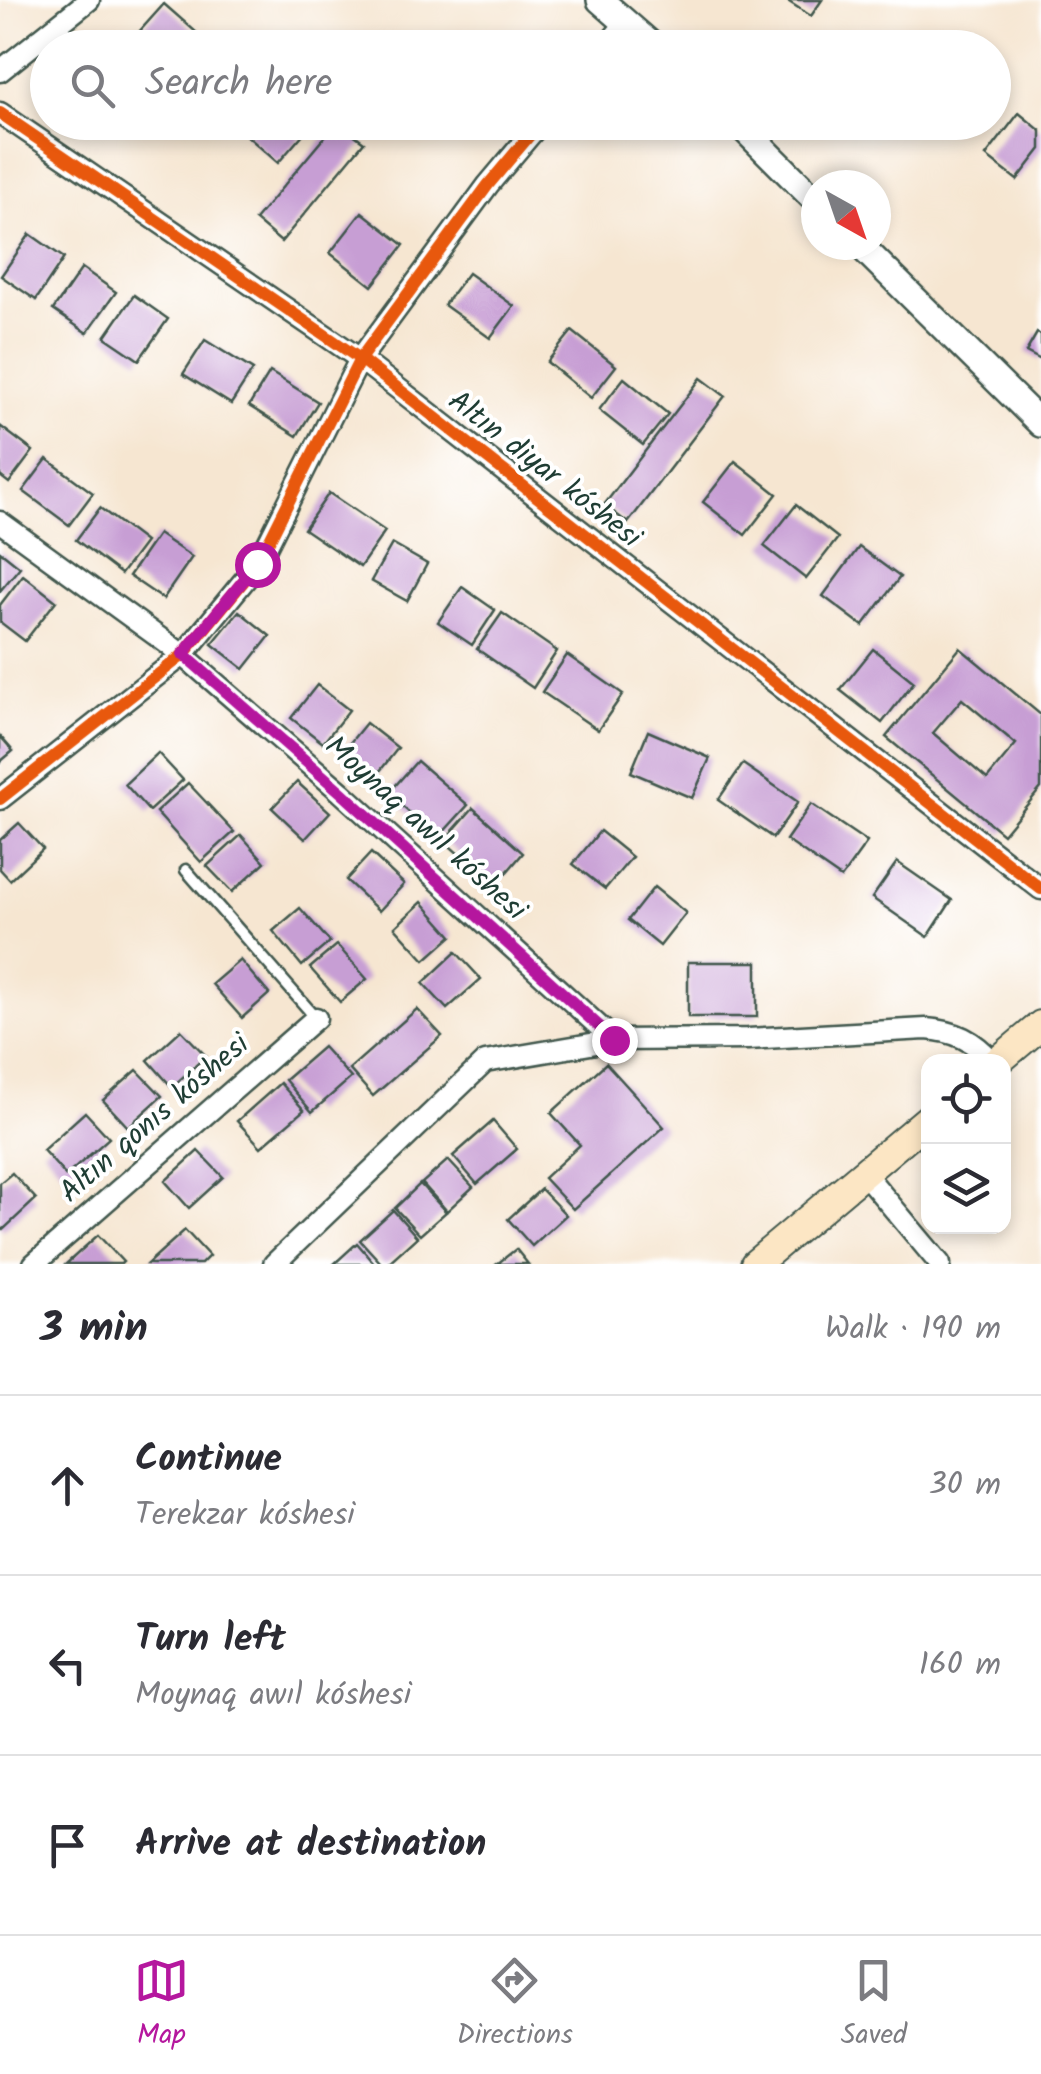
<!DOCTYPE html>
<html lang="en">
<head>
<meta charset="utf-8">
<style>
	body { margin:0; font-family:Kalam,sans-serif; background:#f7f7f7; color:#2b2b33 }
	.controls { position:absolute; right:30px; bottom:30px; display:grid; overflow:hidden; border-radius:20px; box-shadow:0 5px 15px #0003 }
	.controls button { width:90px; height:90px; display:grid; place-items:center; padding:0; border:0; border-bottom:2px solid #e1e1e2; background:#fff; color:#2b2b33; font:50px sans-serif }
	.compass { position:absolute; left:801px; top:170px; width:90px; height:90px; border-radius:50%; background:#fff; box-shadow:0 5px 15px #0003; rotate:140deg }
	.stop { position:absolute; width:30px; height:30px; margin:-22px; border:8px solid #b5179e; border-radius:50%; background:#fff }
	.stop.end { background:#b5179e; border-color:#fff; box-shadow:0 2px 10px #0008 }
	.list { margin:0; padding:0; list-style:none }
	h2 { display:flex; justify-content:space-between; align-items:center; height:130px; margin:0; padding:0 40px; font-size:42px }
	h2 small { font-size:32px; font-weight:400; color:#7c7c81 }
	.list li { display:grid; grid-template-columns:65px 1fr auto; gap:30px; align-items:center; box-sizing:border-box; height:180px; padding:0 40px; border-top:2px solid #e1e1e2 }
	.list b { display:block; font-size:38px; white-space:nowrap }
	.list p { margin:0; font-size:32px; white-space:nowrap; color:#7c7c81 }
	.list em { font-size:32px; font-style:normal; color:#7c7c81 }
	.icon { flex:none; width:55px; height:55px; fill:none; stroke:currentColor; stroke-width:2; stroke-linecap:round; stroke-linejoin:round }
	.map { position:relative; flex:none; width:1041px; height:1264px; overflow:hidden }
	.search { position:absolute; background:#fff; box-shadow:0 5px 15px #0003; left:30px; right:30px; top:30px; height:110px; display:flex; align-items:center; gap:25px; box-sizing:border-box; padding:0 35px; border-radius:55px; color:#7c7c81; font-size:38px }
	.sheet { height:670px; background:#fff }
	nav { display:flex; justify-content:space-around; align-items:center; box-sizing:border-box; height:140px; border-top:2px solid #e1e1e2; background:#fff; font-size:28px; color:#7c7c81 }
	nav a { display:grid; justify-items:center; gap:5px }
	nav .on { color:#b5179e }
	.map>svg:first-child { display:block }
</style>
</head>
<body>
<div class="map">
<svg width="1041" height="1264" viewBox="0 0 1041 1264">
	<rect width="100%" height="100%" fill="#fff"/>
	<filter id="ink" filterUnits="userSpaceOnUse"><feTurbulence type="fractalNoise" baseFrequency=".01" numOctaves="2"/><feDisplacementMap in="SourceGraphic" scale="20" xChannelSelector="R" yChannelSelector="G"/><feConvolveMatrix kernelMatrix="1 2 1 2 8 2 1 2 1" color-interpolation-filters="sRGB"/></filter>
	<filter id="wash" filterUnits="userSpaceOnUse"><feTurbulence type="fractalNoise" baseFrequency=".0048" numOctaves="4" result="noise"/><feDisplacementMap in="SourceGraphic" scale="40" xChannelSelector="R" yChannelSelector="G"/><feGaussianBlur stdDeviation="2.25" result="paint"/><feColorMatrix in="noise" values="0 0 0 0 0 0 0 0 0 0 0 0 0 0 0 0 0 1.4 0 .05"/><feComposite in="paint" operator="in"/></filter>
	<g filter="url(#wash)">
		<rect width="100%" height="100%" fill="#f6e6d1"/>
		<g id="blocks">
			<g fill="#c79ed4" fill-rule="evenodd">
				<polygon points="786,0 822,0 811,16"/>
				<polygon points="164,4 196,32 182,48 137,48 130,42"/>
				<polygon points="886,35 905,48 877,48"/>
				<polygon points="1019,113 1041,131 1041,149 1017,180 986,156"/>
				<polygon points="258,122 309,122 311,125 278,163 246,135"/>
				<polygon points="337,122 364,142 281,242 255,220"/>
				<polygon points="362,212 404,245 372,286 330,253"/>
				<polygon points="30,234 64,258 36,300 1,276"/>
				<polygon points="82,268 116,292 87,333 53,310"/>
				<polygon points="468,273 514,306 490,338 444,305"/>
				<polygon points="134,295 168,319 139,360 105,337"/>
				<polygon points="572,331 616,366 591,398 547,362"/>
				<polygon points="1037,333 1041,335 1041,360 1026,352"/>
				<polygon points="205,340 253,370 231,404 183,374"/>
				<polygon points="270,372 318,402 297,436 249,406"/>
				<polygon points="624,378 668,414 643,445 599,410"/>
				<polygon points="701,378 725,396 628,523 604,505"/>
				<polygon points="0,426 33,451 9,483 0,476"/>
				<polygon points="47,459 93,493 69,525 23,491"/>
				<polygon points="735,461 777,494 745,535 703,502"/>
				<polygon points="329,493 385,531 360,567 304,529"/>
				<polygon points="796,505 838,538 806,579 764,546"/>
				<polygon points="100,508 145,542 121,574 76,540"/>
				<polygon points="158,534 192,557 163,599 129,576"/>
				<polygon points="392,544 427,564 407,601 371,581"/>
				<polygon points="859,547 900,577 863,626 823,596"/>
				<polygon points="0,551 20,567 0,591"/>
				<polygon points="23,575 56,601 25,641 0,622 0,605"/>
				<polygon points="462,587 495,610 472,645 438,622"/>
				<polygon points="239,611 270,636 244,669 212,644"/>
				<polygon points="502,613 557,651 533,688 477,649"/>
				<path d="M960,648L1041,715V788L1003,834L886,737ZM962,699L1016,744L987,779L933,733Z"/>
				<polygon points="873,649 914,682 882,723 840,690"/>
				<polygon points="567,655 623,694 598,730 542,692"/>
				<polygon points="317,685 349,710 323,743 291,718"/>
				<polygon points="366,723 398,748 372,781 340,755"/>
				<polygon points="648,731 710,758 692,798 631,772"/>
				<polygon points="0,736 13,751 0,762"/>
				<polygon points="158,753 183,780 149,811 125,784"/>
				<polygon points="417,761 468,805 438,838 388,794"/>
				<polygon points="743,764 798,802 773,838 718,800"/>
				<polygon points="297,782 330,812 305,839 272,808"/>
				<polygon points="188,783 234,832 201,862 156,812"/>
				<polygon points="811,804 867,842 841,878 786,840"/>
				<polygon points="473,808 523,853 495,886 444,841"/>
				<polygon points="19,823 43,849 10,880 0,869 0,840"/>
				<polygon points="600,831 632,857 605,889 573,864"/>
				<polygon points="241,835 265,862 232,892 207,866"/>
				<polygon points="371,853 404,884 379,911 346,880"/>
				<polygon points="897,862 952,900 928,937 872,898"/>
				<polygon points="654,887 686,913 660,946 628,920"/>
				<polygon points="422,902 452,936 425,960 395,927"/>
				<polygon points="300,908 330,942 302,966 273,931"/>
				<polygon points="337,945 367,979 340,1002 310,968"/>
				<polygon points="456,952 481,979 447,1009 423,983"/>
				<polygon points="240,960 269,994 242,1018 212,984"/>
				<rect x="688" y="962" width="69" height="55"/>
				<polygon points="417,1009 442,1036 373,1096 349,1069"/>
				<polygon points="181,1030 206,1056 172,1087 148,1060"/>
				<polygon points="323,1047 351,1078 312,1112 285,1080"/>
				<polygon points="606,1063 664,1127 573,1209 544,1178 580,1145 551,1113"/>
				<polygon points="137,1070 162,1096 128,1127 103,1100"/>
				<polygon points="280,1083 304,1110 261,1147 237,1121"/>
				<polygon points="85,1112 109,1138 66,1176 43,1150"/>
				<polygon points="493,1121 517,1149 477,1184 453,1156"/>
				<polygon points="198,1151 223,1177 189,1208 165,1181"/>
				<polygon points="448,1160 473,1187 447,1211 422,1183"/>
				<polygon points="12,1173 36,1199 3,1230 0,1226 0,1183"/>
				<polygon points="420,1184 446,1212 420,1235 395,1208"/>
				<polygon points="541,1189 566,1215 532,1246 508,1219"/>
				<polygon points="393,1210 417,1237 387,1264 382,1264 360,1240"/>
				<polygon points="185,1230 209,1256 201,1264 147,1264"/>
				<polygon points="98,1235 123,1262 121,1264 66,1264"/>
				<polygon points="357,1243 375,1264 334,1264"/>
				<polygon points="516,1249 528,1264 497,1264"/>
			</g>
		</g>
	</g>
	<g filter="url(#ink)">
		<use href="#blocks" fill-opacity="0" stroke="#3f564c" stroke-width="2.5"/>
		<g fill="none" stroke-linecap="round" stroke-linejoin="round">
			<g stroke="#3f564c" stroke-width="15">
				<polyline id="service" points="186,870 316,1018"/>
			</g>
			<g stroke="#3f564c" stroke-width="25">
				<g id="minor">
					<polyline points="605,48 626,23"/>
					<polyline points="0,71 89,0"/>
					<polyline points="0,113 360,359 1041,889"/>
					<polyline points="0,522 183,655 341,792 614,1040"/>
					<polyline points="0,799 183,655 257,565 360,359 488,185 541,122"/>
					<polyline points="864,1173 940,1264"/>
					<polyline points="34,1264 316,1018"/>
					<path d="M274,1264L485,1062L614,1040L748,1039L926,1029C956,1031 973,1040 993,1062"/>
				</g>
			</g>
			<g stroke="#3f564c" stroke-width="30">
				<g id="tertiary">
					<polyline points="600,0 655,48"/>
					<polyline points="737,122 816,201"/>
					<polyline points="860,245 1041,424"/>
				</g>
			</g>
			<g stroke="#3f564c" stroke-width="32">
				<g id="secondary">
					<polyline points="997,1062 1041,1025"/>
					<polyline points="755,1264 928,1119"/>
				</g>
			</g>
			<use href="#service" stroke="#fff" stroke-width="10"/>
			<use href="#minor" stroke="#fff" stroke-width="20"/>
			<use href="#tertiary" stroke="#fff" stroke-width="25"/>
			<use href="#secondary" stroke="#fce6c4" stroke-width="28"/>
			<g stroke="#fff" stroke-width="19">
				<g id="cycleway">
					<polyline points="0,113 360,359 1041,889"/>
					<polyline points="0,799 183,655 257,565 360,359 488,185 541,122"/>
				</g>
			</g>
			<use href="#cycleway" stroke="#e8590c" stroke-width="12"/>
		</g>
	</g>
	<g fill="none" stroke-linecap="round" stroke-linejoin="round" filter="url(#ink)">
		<polyline stroke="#b5179e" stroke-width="12" points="257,564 183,654 341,792 614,1040"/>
	</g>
	<g text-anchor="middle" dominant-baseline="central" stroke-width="8" stroke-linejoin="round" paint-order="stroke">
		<g font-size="30" fill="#1f3d34" stroke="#fff">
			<text transform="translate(544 470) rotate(38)">Altın diyar kóshesi</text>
			<text transform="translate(425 829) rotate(42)">Moynaq awıl kóshesi</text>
			<text transform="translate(155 1119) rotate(-41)">Altın qonıs kóshesi</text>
		</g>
	</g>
</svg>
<div class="controls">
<button><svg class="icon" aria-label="locate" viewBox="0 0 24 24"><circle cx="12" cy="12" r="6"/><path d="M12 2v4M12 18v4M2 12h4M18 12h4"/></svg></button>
<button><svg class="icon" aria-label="layers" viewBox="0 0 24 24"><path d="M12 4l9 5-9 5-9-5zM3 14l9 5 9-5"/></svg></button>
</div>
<svg class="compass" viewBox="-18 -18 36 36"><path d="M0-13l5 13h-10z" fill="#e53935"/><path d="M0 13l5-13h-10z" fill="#7c7c81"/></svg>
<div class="stop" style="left:257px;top:564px"></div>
<div class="stop end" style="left:614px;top:1040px"></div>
<div class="search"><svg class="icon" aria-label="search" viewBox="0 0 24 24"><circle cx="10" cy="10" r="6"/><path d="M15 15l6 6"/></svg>Search here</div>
</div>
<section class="sheet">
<h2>3 min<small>Walk · 190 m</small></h2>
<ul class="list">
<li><svg class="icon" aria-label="ahead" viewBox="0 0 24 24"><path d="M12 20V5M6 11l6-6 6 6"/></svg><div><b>Continue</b><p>Terekzar kóshesi</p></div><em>30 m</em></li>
<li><svg class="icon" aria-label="left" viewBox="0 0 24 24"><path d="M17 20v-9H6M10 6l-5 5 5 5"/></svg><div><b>Turn left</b><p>Moynaq awıl kóshesi</p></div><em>160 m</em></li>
<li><svg class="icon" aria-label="arrive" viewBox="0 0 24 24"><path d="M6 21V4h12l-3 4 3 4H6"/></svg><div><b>Arrive at destination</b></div></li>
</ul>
</section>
<nav>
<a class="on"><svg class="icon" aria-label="map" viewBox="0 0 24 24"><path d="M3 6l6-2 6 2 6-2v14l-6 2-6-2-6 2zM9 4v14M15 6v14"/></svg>Map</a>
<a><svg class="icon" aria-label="directions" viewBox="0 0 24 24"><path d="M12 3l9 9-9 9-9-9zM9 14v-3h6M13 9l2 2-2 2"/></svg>Directions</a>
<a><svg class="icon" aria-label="saved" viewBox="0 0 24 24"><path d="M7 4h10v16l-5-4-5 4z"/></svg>Saved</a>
</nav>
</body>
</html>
